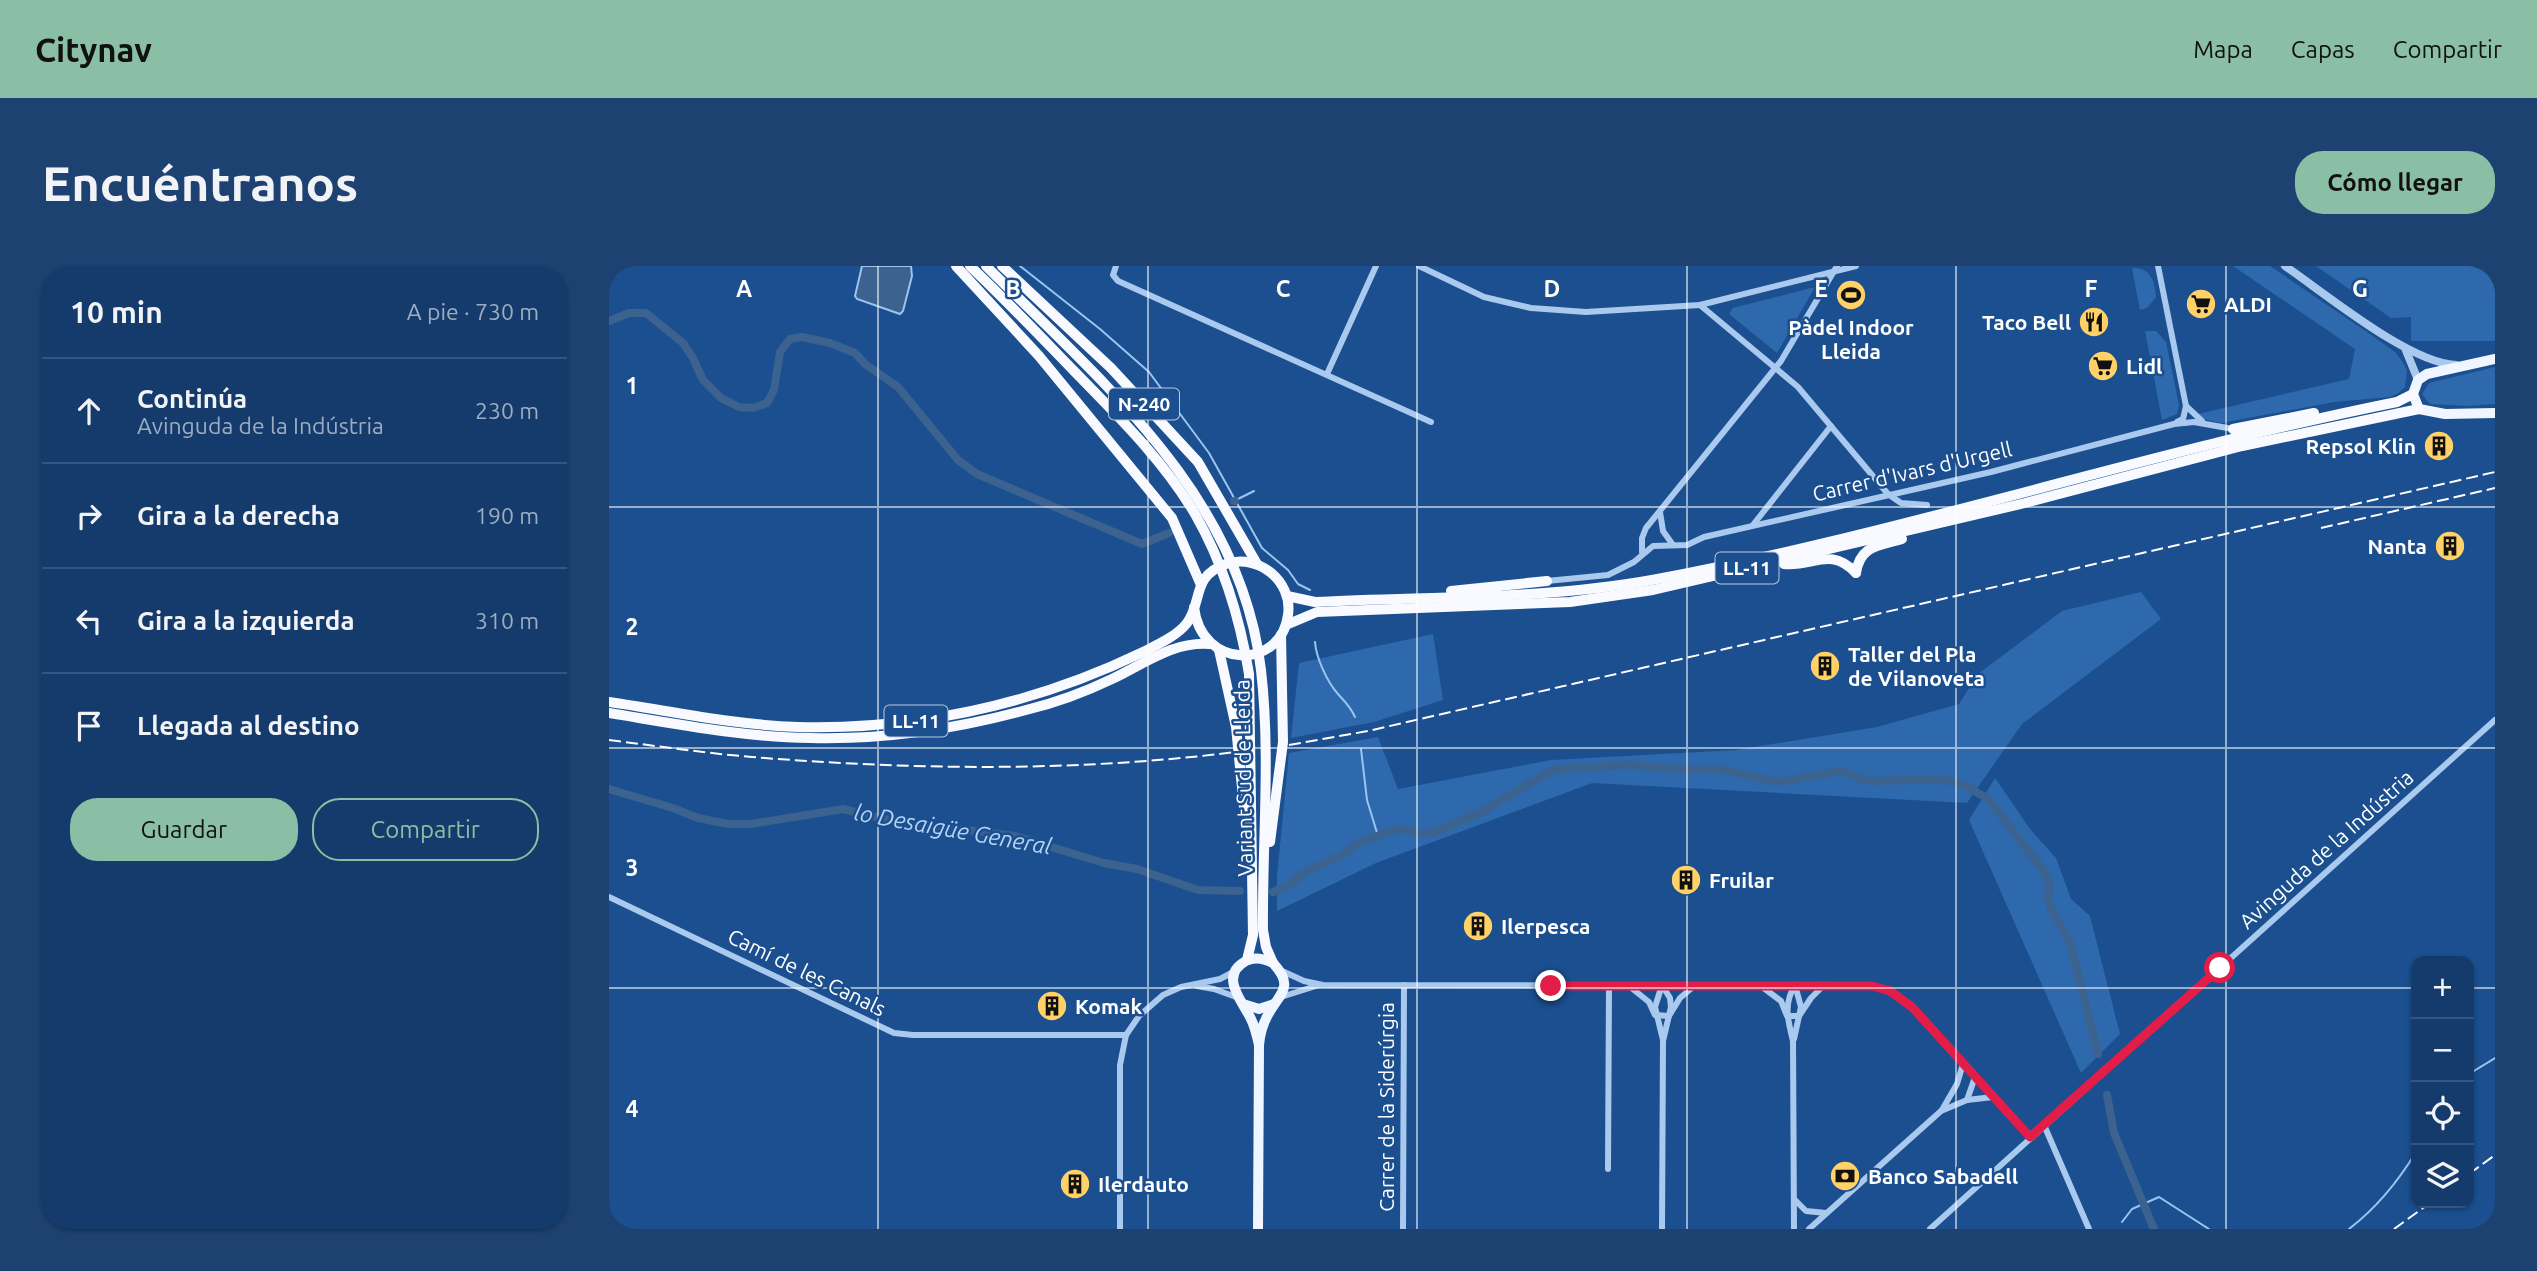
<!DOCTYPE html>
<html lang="es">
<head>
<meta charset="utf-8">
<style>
	body { margin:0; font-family:Ubuntu,sans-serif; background:#1d4271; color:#f1f3f6 }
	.controls { position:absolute; right:21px; bottom:21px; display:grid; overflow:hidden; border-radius:14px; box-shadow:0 2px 5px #0004 }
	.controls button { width:63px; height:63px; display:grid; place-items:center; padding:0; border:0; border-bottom:2px solid #33557e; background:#143b6b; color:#f1f3f6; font:35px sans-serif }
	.stop { position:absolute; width:21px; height:21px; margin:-16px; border:5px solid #e11d48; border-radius:50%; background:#fff }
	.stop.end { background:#e11d48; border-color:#fff; box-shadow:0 2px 7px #0008 }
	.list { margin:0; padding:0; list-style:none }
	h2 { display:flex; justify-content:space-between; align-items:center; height:91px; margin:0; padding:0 28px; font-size:30px }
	h2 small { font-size:23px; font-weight:400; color:#9dadc1 }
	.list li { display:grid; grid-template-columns:46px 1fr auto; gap:21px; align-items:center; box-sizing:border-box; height:105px; padding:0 28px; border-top:2px solid #33557e }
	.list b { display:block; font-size:26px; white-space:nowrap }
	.list p { margin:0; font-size:23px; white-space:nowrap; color:#9dadc1 }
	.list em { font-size:23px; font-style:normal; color:#9dadc1 }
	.actions { display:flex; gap:14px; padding:21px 28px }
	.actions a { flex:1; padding:16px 0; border:2px solid #8abfa5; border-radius:28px; text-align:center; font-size:24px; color:#8abfa5 }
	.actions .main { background:#8abfa5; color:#111 }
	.icon { flex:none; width:38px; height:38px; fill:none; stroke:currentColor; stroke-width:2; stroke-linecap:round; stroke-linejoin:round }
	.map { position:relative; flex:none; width:1886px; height:963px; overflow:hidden; border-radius:28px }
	header { display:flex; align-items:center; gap:42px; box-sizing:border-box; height:98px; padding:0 35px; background:#8abfa5; color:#111 }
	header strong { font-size:33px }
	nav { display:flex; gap:38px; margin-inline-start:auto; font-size:24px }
	.intro { display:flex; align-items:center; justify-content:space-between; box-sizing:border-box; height:168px; padding:0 42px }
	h1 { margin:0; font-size:49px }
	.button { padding:18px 32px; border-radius:28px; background:#8abfa5; color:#111; font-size:24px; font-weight:700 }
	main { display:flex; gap:42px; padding:0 42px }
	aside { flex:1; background:#143b6b; border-radius:28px; box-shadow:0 2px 5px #0004 }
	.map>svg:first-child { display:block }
</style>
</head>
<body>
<header>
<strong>Citynav</strong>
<nav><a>Mapa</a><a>Capas</a><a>Compartir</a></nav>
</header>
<div class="intro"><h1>Encuéntranos</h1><a class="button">Cómo llegar</a></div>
<main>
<aside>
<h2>10 min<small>A pie · 730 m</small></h2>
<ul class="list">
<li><svg class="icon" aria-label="ahead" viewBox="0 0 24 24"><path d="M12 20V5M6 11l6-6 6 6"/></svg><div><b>Continúa</b><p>Avinguda de la Indústria</p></div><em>230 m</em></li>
<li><svg class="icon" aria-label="right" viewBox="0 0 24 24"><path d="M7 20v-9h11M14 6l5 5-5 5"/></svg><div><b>Gira a la derecha</b></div><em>190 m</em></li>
<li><svg class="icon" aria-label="left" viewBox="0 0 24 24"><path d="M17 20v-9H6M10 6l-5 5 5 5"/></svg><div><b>Gira a la izquierda</b></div><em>310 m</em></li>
<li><svg class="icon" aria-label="arrive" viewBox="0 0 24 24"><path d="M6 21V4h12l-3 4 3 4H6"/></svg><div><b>Llegada al destino</b></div></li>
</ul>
<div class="actions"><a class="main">Guardar</a><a>Compartir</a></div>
</aside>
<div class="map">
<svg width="1886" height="963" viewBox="0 0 1886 963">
	<rect width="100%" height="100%" fill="#1b4f8f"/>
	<g fill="#2e69ad">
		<polygon points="1624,0 1661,0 1758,66 1786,86 1793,95 1798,104 1796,121 1788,128 1780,131 1725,136 1612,157 1597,154 1589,148 1740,113 1746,83"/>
		<polygon points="1707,0 1886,0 1886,75 1802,75 1802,51 1782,52"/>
		<path d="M1523,2C1541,1 1546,15 1547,31L1538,42L1531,44Z"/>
		<polygon points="1206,21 1168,87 1120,48 1124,42"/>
		<polygon points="1536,65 1547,65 1557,76 1570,139 1568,148 1553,154"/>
		<polygon points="1886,101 1886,138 1857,140 1821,138 1813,128 1820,117"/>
		<polygon points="1532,326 1552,353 1413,458 1358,537 983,517 767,597 668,645 668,610 680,487 769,471 789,523 942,494 1127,484 1268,461 1350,438 1369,408 1453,345"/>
		<polygon points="824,368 834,434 765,456 682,472 690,397"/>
		<polygon points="1386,512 1421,563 1447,592 1462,633 1481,650 1511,768 1472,807 1360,554"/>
	</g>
	<polygon fill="#3c6290" stroke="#9cc4f0" stroke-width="2" points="253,0 302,0 303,10 294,45 291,48 248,33 246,30"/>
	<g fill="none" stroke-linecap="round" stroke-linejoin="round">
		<g stroke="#9cc4f0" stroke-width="2">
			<polyline points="411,0 491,63 540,106 600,187 653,282 679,304 689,318 701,324"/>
			<polyline points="627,234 645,225"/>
			<path d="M706,376C707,391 718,416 729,428C736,436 741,440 746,451"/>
			<polyline points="752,483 758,534 769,570"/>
			<polyline points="1860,808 1886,792"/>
			<polyline points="1513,956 1523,943 1550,931 1600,963"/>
			<path d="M1740,963C1766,943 1790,914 1807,886"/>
		</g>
		<g stroke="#3c6290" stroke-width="8">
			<polyline points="0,55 20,47 37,47 74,77 84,92 94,114 112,132 130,141 144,142 158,137 165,124 171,86 181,73 193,71 221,77 246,87 256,98 289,121 349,194 368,208 533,278 560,267"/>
			<polyline points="625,235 626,235"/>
			<polyline points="0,523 64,542 89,552 119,558 142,558 234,543 283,555 406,570 495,597 528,603 589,624 631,625"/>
			<polyline points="664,626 678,620 698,605 731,590 751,576 785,564 797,563 808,567 820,567 832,564 876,544 940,506 952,503 1018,499 1071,503 1110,503 1169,516 1232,505 1255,514 1268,515 1332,513 1357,520 1379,533 1434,604 1441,619 1439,631 1442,643 1461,676 1489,788"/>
			<polyline points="1498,829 1505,867 1545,963"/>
		</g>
		<g stroke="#a9c9ee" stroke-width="6">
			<polyline points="507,0 504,9 509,15 822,156"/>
			<polyline points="810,0 875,31 922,42 977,46 1091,39 1247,0"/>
			<polyline points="1549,0 1577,140 1574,153 1568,156"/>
			<polyline points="1091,39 1189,121 1279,228 1292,237 1318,239"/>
			<polyline points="718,108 767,0"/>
			<polyline points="1577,140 1593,155"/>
			<polyline points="1051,246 1054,265 1064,279"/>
			<polyline points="1144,259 1222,160"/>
			<polyline points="1033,286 1033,272 1037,262 1172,95 1228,0"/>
			<polyline points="938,315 999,309 1025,296 1044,280 1078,279 1095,271 1382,206 1565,158 1585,156 1624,163"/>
			<polyline points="0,631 285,767 304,769 517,769"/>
			<polyline points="671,704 695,715 714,719 1263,720 1281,725 1303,741 1421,871"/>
			<polyline points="1053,719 1046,741 1054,774"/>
			<polyline points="588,720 605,723 627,731"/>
			<polyline points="1020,720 1040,736 1046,749 1060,750 1071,732 1085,720"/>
			<polyline points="1152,720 1172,735 1178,750 1190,750 1202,732 1215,719"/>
			<polyline points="672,731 710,719"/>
			<polyline points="1185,773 1192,741 1186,719"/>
			<polyline points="1358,834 1366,811"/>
			<polyline points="1333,844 1348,818 1354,798"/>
			<polyline points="1435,859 1480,963"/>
			<polyline points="999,903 1000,720"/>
			<polyline points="1185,933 1197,945 1217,947"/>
			<polyline points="511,963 511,799 517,769 530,750 554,729 572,721 611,713 626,705"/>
			<polyline points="794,963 795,719"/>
			<polyline points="1053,963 1054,775 1062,741 1061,732 1053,719"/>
			<path d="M1185,963L1184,775C1179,755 1174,738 1186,719"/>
			<polyline points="1200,963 1332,845 1358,834 1384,831"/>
			<polyline points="1321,963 1886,454"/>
		</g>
		<g stroke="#a9c9ee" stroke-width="8">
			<path d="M1676,0C1717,28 1800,97 1847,99"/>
			<polyline points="1796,82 1809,114"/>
		</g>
		<g stroke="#f0f6ff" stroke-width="10">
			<polyline points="1886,93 1818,108 1809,114 1804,128 1810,143 1836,148 1886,147"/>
			<polyline points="634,738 650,743 665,738"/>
			<path d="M649,963L650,779C651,768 654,757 660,747C671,727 686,721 664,697C656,693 646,690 637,695C609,710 634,736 642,753C646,761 648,770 650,779"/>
		</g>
		<g stroke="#f8faff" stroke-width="10">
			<polyline points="347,0 430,90 563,252 592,319"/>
			<path d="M361,0C397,34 431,70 466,106C508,149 555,195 586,248C614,297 631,352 640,408L644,669L638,694"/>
			<path d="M377,0C493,116 632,230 652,404C662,490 653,578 654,664L657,681L664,697"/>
			<polyline points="393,0 502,102 589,196 648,298"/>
			<polyline points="1624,163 1705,147"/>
			<path d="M1175,298C1205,301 1221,280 1247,307"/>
			<path d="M1247,307C1251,279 1270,280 1293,273"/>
			<polyline points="842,325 938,315"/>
			<path d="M678,330L706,336C818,330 932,334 1043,314C1295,267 1538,186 1788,136L1804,128"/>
			<polyline points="677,359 708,346 961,336 1044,324 1416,237 1633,180 1810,143"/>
			<polyline points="610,384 627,461 637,562"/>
			<path d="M0,436C62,445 126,459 189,461C309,464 426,438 534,386C548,379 568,370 578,357C594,336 582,310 617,298C649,287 684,315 679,349C672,404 592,404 585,341"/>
			<path d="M0,447C67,458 133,471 201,472C274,474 347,463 417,444C446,437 476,426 503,413C535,398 564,375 601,378"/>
			<polyline points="661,576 674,476 672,369"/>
		</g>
		<g stroke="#fff" stroke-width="2" stroke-dasharray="12 5" stroke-linecap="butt">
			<polyline points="1712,262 1886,222"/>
			<path d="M0,474C48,480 95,487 143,491C303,504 467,506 627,486"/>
			<polyline points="680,479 759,465 1886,206"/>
			<polyline points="1860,908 1886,889"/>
			<polyline points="1785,963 1821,937"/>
		</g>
	</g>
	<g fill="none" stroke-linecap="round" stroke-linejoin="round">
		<polyline stroke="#e11d48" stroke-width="9" points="942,720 1263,720 1281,725 1303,741 1421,871 1611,702"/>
	</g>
	<path fill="none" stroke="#fff" stroke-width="2" stroke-opacity="0.55" d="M269,0V963M539,0V963M808,0V963M1078,0V963M1347,0V963M1617,0V963M0,241H1886M0,482H1886M0,722H1807M1860,722H1886"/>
	<defs>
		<g id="stadium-disc" transform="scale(1.575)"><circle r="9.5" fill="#ffd166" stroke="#1b4f8f"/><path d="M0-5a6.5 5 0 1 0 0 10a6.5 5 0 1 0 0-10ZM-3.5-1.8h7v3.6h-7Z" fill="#111"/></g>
		<g id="supermarket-disc" transform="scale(1.575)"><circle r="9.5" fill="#ffd166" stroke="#1b4f8f"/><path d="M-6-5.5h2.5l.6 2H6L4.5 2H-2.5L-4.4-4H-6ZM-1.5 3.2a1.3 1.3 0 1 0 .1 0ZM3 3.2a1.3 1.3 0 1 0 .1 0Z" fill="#111"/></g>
		<g id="restaurant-disc" transform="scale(1.575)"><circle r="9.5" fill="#ffd166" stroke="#1b4f8f"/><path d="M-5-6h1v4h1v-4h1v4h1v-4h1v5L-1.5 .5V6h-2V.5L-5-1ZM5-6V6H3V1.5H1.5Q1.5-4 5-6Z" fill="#111"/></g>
		<g id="building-disc" transform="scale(1.575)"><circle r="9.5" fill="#ffd166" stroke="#1b4f8f"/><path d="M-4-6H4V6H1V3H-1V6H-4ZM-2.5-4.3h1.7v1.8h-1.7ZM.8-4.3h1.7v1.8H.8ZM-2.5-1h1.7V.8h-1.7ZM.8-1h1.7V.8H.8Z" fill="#111"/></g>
		<g id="bank-disc" transform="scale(1.575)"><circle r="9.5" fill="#ffd166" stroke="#1b4f8f"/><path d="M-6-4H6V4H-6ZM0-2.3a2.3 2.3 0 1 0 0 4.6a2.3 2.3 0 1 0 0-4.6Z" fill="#111"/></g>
	</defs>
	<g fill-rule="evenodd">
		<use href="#stadium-disc" x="1242" y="29"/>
		<use href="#supermarket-disc" x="1592" y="38"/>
		<use href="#restaurant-disc" x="1485" y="56"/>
		<use href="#supermarket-disc" x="1494" y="100"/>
		<use href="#building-disc" x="1830" y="180"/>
		<use href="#building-disc" x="1841" y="280"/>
		<use href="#building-disc" x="1216" y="400"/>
		<use href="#building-disc" x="1077" y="614"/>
		<use href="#building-disc" x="869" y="660"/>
		<use href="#building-disc" x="443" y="740"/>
		<use href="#bank-disc" x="1236" y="910"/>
		<use href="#building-disc" x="466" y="918"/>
	</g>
	<g text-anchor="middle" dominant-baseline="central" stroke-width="5" stroke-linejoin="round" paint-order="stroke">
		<g fill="#1b4f8f" stroke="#bbcadd" stroke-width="2">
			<rect x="500" y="122.5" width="70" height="31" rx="5"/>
			<rect x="1106.5" y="286.5" width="63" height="31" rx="5"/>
			<rect x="275.5" y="439.5" width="63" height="31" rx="5"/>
		</g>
		<g font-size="19" font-weight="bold" fill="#fff">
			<text x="535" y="138">N-240</text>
			<text x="1138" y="302">LL-11</text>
			<text x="307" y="455">LL-11</text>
		</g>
		<g font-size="21" font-weight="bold" fill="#fff" stroke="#1b4f8f" text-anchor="start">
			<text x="1615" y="38">ALDI</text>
			<text x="1462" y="56" text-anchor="end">Taco Bell</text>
			<text x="1242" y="61" text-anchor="middle">Pàdel Indoor<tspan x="1242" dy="24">Lleida</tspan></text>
			<text x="1517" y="100">Lidl</text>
			<text x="1807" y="180" text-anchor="end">Repsol Klin</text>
			<text x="1818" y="280" text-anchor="end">Nanta</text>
			<text x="1239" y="388">Taller del Pla<tspan x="1239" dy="24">de Vilanoveta</tspan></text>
			<text x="1100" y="614">Fruilar</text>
			<text x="892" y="660">Ilerpesca</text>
			<text x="466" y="740">Komak</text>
			<text x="1259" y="910">Banco Sabadell</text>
			<text x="489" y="918">Ilerdauto</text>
		</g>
		<g font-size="21" fill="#fff" stroke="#1b4f8f">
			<text transform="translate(1303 205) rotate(-13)">Carrer d'Ivars d'Urgell</text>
			<text transform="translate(634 512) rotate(-91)">Variant Sud de Lleida</text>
			<text transform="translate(1717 583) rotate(-42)">Avinguda de la Indústria</text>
			<text transform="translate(198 706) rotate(26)">Camí de les Canals</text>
			<text transform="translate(777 841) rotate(-90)">Carrer de la Siderúrgia</text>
		</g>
		<g font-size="23" font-style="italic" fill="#b5d3f5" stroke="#1b4f8f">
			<text transform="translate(344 563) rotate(10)">lo Desaigüe General</text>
		</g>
	</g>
	<g font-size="23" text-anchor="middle" font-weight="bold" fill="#fff" stroke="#1b4f8f" stroke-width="5" stroke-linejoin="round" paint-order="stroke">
		<text x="135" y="31">A</text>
		<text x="404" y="31">B</text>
		<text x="674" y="31">C</text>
		<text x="943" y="31">D</text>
		<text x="1212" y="31">E</text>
		<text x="1482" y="31">F</text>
		<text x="1751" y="31">G</text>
		<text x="23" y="128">1</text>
		<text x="23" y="369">2</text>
		<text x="23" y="610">3</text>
		<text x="23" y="851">4</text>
	</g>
</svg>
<div class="controls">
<button>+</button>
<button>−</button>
<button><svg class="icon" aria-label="locate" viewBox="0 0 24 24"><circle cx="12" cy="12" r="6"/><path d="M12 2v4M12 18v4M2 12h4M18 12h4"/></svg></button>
<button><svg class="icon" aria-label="layers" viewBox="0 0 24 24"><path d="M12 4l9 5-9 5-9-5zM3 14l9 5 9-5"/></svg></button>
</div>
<div class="stop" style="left:1611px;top:702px"></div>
<div class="stop end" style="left:942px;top:720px"></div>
</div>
</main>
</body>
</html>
